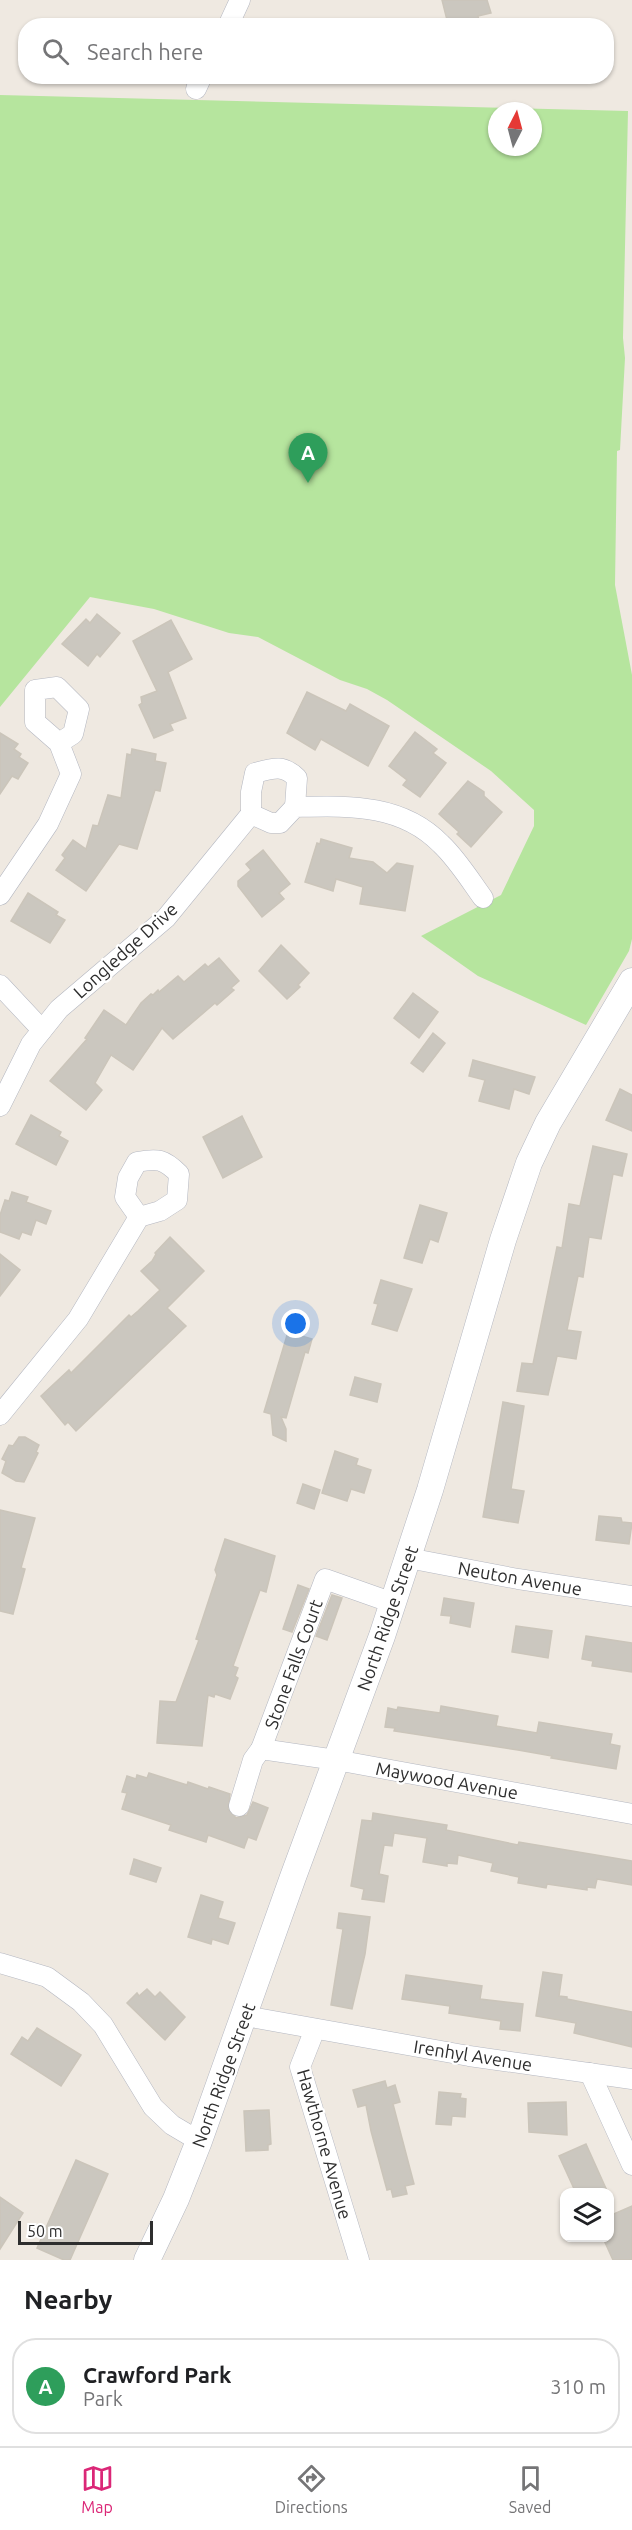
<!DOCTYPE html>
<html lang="en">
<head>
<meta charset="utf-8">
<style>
	body { margin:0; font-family:Ubuntu,sans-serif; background:#f2f2f2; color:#202124 }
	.controls { position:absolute; right:18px; bottom:18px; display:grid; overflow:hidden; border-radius:12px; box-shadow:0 2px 4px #0004 }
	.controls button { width:54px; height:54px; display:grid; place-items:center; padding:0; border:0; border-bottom:2px solid #e0e0e0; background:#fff; color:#202124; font:30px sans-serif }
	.compass { position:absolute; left:488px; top:102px; width:54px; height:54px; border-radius:50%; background:#fff; box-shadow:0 2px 4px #0004; rotate:6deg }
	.scale { position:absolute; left:18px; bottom:15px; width:135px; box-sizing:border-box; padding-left:6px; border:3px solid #2e2e2e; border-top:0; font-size:16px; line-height:21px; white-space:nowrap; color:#2e2e2e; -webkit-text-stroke:4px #fff; paint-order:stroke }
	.you { position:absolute; left:296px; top:1324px; width:21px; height:21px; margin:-15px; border:4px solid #fff; border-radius:50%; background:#1a73e8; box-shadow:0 0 0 9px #1a73e833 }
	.badge { display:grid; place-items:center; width:39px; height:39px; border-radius:50%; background:#db2777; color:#fff; font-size:20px; font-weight:700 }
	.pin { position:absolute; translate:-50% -50px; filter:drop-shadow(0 2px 3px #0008) }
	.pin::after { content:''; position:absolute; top:32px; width:21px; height:18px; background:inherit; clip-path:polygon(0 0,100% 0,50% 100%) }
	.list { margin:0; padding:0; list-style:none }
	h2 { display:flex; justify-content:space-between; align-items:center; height:78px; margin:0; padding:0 24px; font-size:26px }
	h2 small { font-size:20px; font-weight:400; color:#757577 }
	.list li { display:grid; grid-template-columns:39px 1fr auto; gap:18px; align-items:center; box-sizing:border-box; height:96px; margin:0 12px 12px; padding:0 12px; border:2px solid #e0e0e0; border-radius:24px }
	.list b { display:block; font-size:22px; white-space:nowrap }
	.list p { margin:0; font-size:20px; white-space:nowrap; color:#757577 }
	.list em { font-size:20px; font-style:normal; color:#757577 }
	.icon { flex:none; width:33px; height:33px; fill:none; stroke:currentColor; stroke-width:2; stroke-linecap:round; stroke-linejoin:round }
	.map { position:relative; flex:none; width:632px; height:2260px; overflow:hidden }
	.search { position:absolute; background:#fff; box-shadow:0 2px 4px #0004; left:18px; right:18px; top:18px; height:66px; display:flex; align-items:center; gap:15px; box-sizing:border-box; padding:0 21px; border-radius:24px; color:#757577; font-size:22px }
	.sheet { height:186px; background:#fff }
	nav { display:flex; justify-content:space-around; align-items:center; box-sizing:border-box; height:84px; border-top:2px solid #e0e0e0; background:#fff; font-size:16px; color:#757577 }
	nav a { display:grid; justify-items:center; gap:3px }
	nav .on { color:#db2777 }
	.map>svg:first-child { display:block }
</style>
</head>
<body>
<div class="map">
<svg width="632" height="2260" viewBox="0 0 632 2260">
	<rect width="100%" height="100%" fill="#efe9e1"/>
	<path fill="#b6e59e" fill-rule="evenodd" d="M0,95L628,111L623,338L625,358L620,450L617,451L615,585L632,675V939L629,951L586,1025L478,976L421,936L501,895L534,826V810L491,771L387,700L367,689L340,680L258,637L229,633L154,609L90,597L0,707ZM497,111H533V147H497Z"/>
	<g fill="#cbc7bf" stroke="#cbc5ba" stroke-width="1.5">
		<polygon points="442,0 487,0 491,13 478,16 480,26 450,26 449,20 447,20"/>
		<polygon points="97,614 120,633 100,657 97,654 88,666 62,644 86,619 90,623"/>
		<polygon points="171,620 192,659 168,672 186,718 170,724 173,730 154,738 139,705 142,703 141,697 157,691 133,641"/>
		<polygon points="307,692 346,711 350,704 389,726 368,766 321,739 315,750 287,733"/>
		<polygon points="415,732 437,749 433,753 446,763 420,797 403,785 407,780 389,766"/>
		<polygon points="0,733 18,744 14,749 21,754 19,757 28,763 18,779 12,776 0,794"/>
		<polygon points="132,749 156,754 155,761 166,763 160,791 155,790 137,849 119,844 86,891 56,870 65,858 62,855 73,840 86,849 93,825 98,826 108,795 121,798 127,754 131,755"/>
		<polygon points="468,781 484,792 484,796 502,812 471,847 457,834 459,832 439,814"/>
		<polygon points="321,839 352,848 349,858 373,862 387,873 397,863 413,866 405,911 360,904 363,887 336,879 333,891 305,882 317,843 320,844"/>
		<polygon points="263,850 290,884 279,893 284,899 262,917 238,886 238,881 251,870 246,864"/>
		<polygon points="28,893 58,912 56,915 65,920 50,943 11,921"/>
		<polygon points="281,945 309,973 298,985 300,987 287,999 259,971"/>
		<polygon points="219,958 239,981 231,988 234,990 217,1005 215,1003 173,1039 162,1028 133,1070 111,1055 95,1083 102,1090 86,1110 50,1081 87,1039 85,1038 104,1010 126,1025 141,1003 151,994 153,995 158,990 159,992 178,976 184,982 205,964 208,967"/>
		<polygon points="413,993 438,1012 419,1038 394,1018"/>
		<polygon points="433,1033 445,1043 423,1072 411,1063"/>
		<polygon points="473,1060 535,1077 529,1094 514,1089 509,1109 479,1101 485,1080 469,1076"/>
		<polygon points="620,1089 632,1095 632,1131 606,1120"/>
		<polygon points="31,1115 61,1132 59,1136 68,1141 56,1165 16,1144"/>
		<polygon points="242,1116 262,1157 223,1178 203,1137"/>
		<polygon points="593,1146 627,1154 622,1176 613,1174 601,1239 589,1237 583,1277 578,1276 567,1330 581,1332 576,1359 557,1356 548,1395 517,1391 522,1363 533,1364 557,1247 562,1248 569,1204 580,1206"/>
		<polygon points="12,1192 28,1197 26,1202 51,1211 46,1224 36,1220 31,1235 22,1232 19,1239 0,1232 0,1215 5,1200 9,1201"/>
		<polygon points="420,1205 447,1213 438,1242 430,1239 422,1263 404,1258"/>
		<polygon points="170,1237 204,1271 167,1308 186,1326 76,1431 68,1422 65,1425 41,1396 69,1370 71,1373 129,1315 131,1317 138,1311 160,1290 141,1271 152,1261 156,1254 155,1253"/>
		<polygon points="0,1254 20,1270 0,1296"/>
		<polygon points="381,1280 412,1289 397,1331 372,1324 378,1304 374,1303"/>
		<polygon points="288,1332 312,1339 308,1353 305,1352 286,1418 281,1417 286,1429 286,1441 273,1435 271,1414 264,1412"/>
		<polygon points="355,1377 381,1384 377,1402 350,1395"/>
		<polygon points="503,1402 524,1406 511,1489 524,1491 518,1523 483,1517"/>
		<polygon points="19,1437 25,1437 39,1445 36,1452 38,1453 24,1482 16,1481 2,1473 6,1461 2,1459 9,1445 13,1446"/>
		<polygon points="335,1451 358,1459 356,1465 371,1470 364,1493 351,1489 347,1501 322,1493"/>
		<polygon points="303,1484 320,1490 314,1509 297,1503"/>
		<polygon points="0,1510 35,1518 21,1568 25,1569 13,1614 0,1611"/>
		<polygon points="599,1516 621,1518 622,1522 632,1523 629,1544 596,1540"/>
		<polygon points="225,1539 275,1556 266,1592 260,1590 233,1666 238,1668 235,1676 238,1678 230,1699 215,1694 214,1697 208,1695 202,1746 157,1743 160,1701 176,1702 199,1640 196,1639 217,1575 215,1570"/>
		<polygon points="298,1585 309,1589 292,1632 283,1629"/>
		<polygon points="332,1595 342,1598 327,1640 316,1636"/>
		<polygon points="444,1598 474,1603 470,1627 450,1623 451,1616 441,1615"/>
		<polygon points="516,1626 552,1631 548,1658 512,1652"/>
		<polygon points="586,1636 632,1643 632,1672 592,1666 593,1661 582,1659"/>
		<polygon points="441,1706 498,1716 496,1726 537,1733 539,1722 612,1734 610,1744 620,1746 616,1769 551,1758 552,1756 518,1750 394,1731 395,1728 385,1727 388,1708 397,1710 398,1707 440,1713"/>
		<polygon points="149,1773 187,1785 188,1782 208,1789 209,1787 230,1794 228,1809 236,1818 247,1815 253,1802 268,1808 256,1840 248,1837 244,1848 208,1835 206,1842 169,1830 171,1825 122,1809 127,1793 122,1792 127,1776 136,1779 137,1775 147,1778"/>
		<polygon points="373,1813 447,1825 446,1830 518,1845 519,1842 632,1861 632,1885 597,1879 595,1888 587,1887 587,1890 547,1884 546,1888 518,1883 519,1877 491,1871 493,1863 458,1855 457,1864 447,1863 447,1866 423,1862 427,1838 394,1833 392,1846 384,1845 379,1874 388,1876 384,1902 362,1899 364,1889 351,1886 362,1820 372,1821"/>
		<polygon points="134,1859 161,1868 156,1882 130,1874"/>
		<polygon points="201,1895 223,1902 218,1918 235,1923 228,1944 212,1939 211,1944 188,1937"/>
		<polygon points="339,1913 370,1917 365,1954 352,2009 331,2005 343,1929 337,1928"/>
		<polygon points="543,1972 562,1975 559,1996 567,1997 567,1999 632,2012 632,2047 574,2033 576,2023 536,2016"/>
		<polygon points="406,1975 482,1986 480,1999 523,2004 520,2031 500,2029 501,2021 449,2013 450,2006 402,1999"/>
		<polygon points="147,1989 155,1997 160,1992 185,2017 165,2040 127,2003 137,1993 139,1996"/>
		<polygon points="37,2028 81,2055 61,2086 11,2054 22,2037 28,2041"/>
		<polygon points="385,2081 387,2088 395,2085 400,2102 393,2104 414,2184 405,2186 407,2194 393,2197 391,2189 387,2190 371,2131 366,2105 358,2107 353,2090"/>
		<polygon points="439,2092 461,2094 460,2098 466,2099 465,2117 452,2116 451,2125 436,2124"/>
		<polygon points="566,2102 567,2135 529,2132 528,2103"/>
		<polygon points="269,2110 271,2144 268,2145 268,2150 246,2151 244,2111"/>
		<polygon points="586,2144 608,2193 576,2193 559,2156"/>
		<polygon points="76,2160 108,2174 70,2260 64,2260 37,2248"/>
		<polygon points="0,2197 23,2213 0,2249"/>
		<polygon points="632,2206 632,2260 613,2260 603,2238 609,2238 609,2216"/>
	</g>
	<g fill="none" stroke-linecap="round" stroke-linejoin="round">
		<g stroke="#b4b7c1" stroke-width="21">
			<g id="minor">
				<polyline points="228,26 240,0"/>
				<polyline points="196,89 202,76"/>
				<path d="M251,814L271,823H280L295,807C348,806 401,803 441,844C457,859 470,880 483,898"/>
				<path d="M251,814V792L255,773C273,768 283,764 297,778L295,807"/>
				<polyline points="0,895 48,824 71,774 59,743 35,722 35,690 57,687 79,709 73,734 59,743"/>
				<polyline points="0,985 42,1030"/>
				<polyline points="0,1106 31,1044 59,1009 166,918 251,814"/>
				<path d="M0,1415L78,1319L139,1217L160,1211L177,1200L179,1174C164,1159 158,1158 137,1162L128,1178L125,1197L139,1217"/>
				<polyline points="408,1558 518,1579 632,1596"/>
				<polyline points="261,1749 336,1760 632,1814"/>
				<polyline points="239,1806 253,1760 261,1749 325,1579 393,1603"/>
				<polyline points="0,1963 47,1977 81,2002 103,2025 153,2107 172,2125 199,2141"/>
				<polyline points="245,2016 469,2056 632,2079"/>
				<polyline points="315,2029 300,2067 359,2260"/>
				<polyline points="590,2073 632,2165"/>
			</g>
		</g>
		<g stroke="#b4b7c1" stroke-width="27">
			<polyline id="tertiary" points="147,2260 176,2199 199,2141 293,1877 382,1636 430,1490 503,1240 529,1163 548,1123 632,981"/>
		</g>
		<use href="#minor" stroke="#fff" stroke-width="20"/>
		<use href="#tertiary" stroke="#fff" stroke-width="26"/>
	</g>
	<g text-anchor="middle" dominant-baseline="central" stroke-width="4.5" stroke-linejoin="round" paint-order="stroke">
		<g font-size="18" fill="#2e2e2e" stroke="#fff">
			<text transform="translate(125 950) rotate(-42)">Longledge Drive</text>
			<text transform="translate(520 1578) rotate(10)">Neuton Avenue</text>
			<text transform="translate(387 1618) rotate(-71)">North Ridge Street</text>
			<text transform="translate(293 1664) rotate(-70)">Stone Falls Court</text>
			<text transform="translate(447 1780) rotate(10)">Maywood Avenue</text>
			<text transform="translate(473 2055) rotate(9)">Irenhyl Avenue</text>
			<text transform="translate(223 2075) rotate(-70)">North Ridge Street</text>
			<text transform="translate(325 2144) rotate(74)">Hawthorne Avenue</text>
		</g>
	</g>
</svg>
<div class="controls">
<button><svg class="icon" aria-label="layers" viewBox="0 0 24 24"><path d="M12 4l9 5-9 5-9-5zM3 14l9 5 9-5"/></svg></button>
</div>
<svg class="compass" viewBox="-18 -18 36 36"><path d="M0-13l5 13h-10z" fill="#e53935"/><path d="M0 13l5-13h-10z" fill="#757577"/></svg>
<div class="scale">50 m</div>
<div class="you"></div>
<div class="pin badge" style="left:308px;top:483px;background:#2e9e5b">A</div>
<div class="search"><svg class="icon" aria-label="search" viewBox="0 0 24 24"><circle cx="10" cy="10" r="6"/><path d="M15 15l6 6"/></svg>Search here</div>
</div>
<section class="sheet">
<h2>Nearby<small></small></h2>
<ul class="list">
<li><span class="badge" style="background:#2e9e5b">A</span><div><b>Crawford Park</b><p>Park</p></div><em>310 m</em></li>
</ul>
</section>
<nav>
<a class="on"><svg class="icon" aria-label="map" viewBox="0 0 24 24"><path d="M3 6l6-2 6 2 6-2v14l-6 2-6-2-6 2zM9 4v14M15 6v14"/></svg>Map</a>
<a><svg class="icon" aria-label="directions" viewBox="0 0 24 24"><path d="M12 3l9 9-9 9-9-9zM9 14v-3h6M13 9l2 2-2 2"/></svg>Directions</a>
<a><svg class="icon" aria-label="saved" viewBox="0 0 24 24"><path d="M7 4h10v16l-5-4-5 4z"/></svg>Saved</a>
</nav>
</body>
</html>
